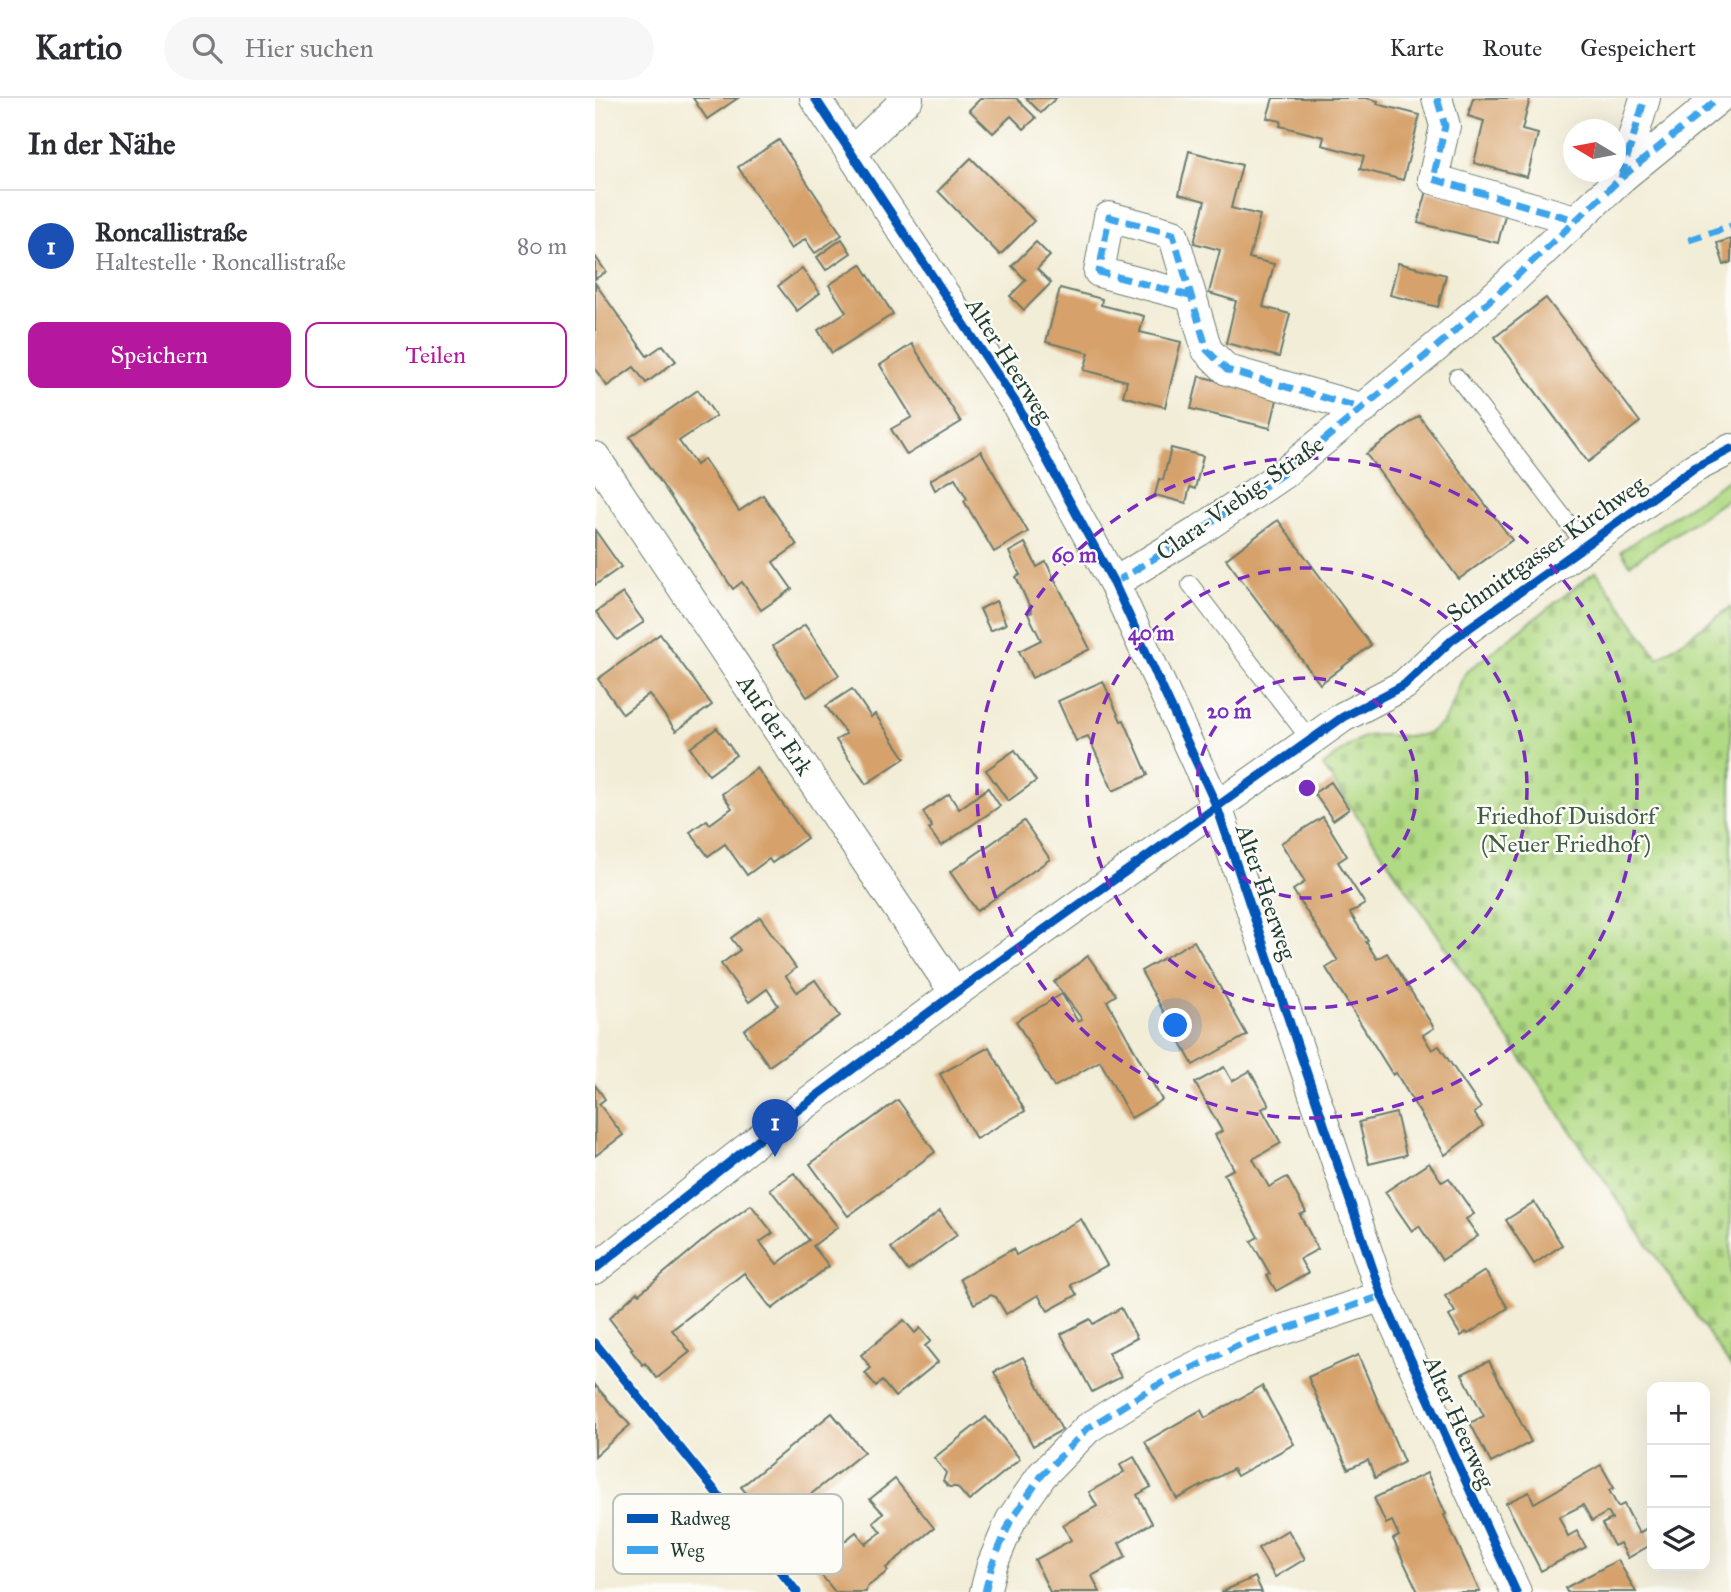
<!DOCTYPE html>
<html lang="de">
<head>
<meta charset="utf-8">
<style>
	body { margin:0; font-family:"IM FELL Great Primer",serif; background:#f7f7f7; color:#2b2b33 }
	.controls { position:absolute; right:21px; bottom:21px; display:grid; overflow:hidden; border-radius:14px; box-shadow:0 7px 28px #0002 }
	.controls button { width:63px; height:63px; display:grid; place-items:center; padding:0; border:0; border-bottom:2px solid #e1e1e2; background:#fff; color:#2b2b33; font:35px sans-serif }
	.compass { position:absolute; left:968px; top:21px; width:63px; height:63px; border-radius:50%; background:#fff; box-shadow:0 7px 28px #0002; rotate:280deg }
	.you { position:absolute; left:581px; top:928px; width:24px; height:24px; margin:-18px; border:5px solid #fff; border-radius:50%; background:#1a73e8; box-shadow:0 0 0 10px #1a73e833 }
	.badge { display:grid; place-items:center; width:46px; height:46px; border-radius:50%; background:#b5179e; color:#fff; font-size:23px; font-weight:700 }
	.pin { position:absolute; translate:-50% -58px; filter:drop-shadow(0 2px 4px #0008) }
	.pin::after { content:''; position:absolute; top:37px; width:24px; height:21px; background:inherit; clip-path:polygon(0 0,100% 0,50% 100%) }
	.list { margin:0; padding:0; list-style:none }
	h2 { display:flex; justify-content:space-between; align-items:center; height:91px; margin:0; padding:0 28px; font-size:30px }
	h2 small { font-size:23px; font-weight:400; color:#7c7c81 }
	.list li { display:grid; grid-template-columns:46px 1fr auto; gap:21px; align-items:center; box-sizing:border-box; height:112px; padding:0 28px; border-top:2px solid #e1e1e2 }
	.list b { display:block; font-size:26px; white-space:nowrap }
	.list p { margin:0; font-size:23px; white-space:nowrap; color:#7c7c81 }
	.list em { font-size:23px; font-style:normal; color:#7c7c81 }
	.actions { display:flex; gap:14px; padding:21px 28px }
	.actions a { flex:1; padding:16px 0; border:2px solid #b5179e; border-radius:14px; text-align:center; font-size:24px; color:#b5179e }
	.actions .main { background:#b5179e; color:#fff }
	.icon { flex:none; width:38px; height:38px; fill:none; stroke:currentColor; stroke-width:2; stroke-linecap:round; stroke-linejoin:round }
	.map { position:relative; flex:none; width:1136px; height:1494px; overflow:hidden }
	header { display:flex; align-items:center; gap:42px; box-sizing:border-box; height:98px; padding:0 35px; background:#fff; border-bottom:2px solid #e1e1e2 }
	header strong { font-size:33px }
	nav { display:flex; gap:38px; margin-inline-start:auto; font-size:24px }
	.search { width:490px; height:63px; background:#f7f7f7; display:flex; align-items:center; gap:18px; box-sizing:border-box; padding:0 24px; border-radius:38px; color:#7c7c81; font-size:26px }
	main { display:flex }
	aside { flex:1; background:#fff }
	.map>svg:first-child { display:block }
</style>
</head>
<body>
<header>
<strong>Kartio</strong>
<div class="search"><svg class="icon" aria-label="search" viewBox="0 0 24 24"><circle cx="10" cy="10" r="6"/><path d="M15 15l6 6"/></svg>Hier suchen</div>
<nav><a>Karte</a><a>Route</a><a>Gespeichert</a></nav>
</header>
<main>
<aside>
<h2>In der Nähe<small></small></h2>
<ul class="list">
<li><span class="badge" style="background:#1a4fb4">1</span><div><b>Roncallistraße</b><p>Haltestelle · Roncallistraße</p></div><em>80 m</em></li>
</ul>
<div class="actions"><a class="main">Speichern</a><a>Teilen</a></div>
</aside>
<div class="map">
<svg width="1136" height="1494" viewBox="0 0 1136 1494">
	<defs>
		<pattern id="grass-tufts" width="24" height="20" patternUnits="userSpaceOnUse" patternTransform="scale(1.75)"><rect width="24" height="20" fill="#b1da84"/><path d="M3 7l-1-3M5 7V3M7 7l1-3M15 17l-1-3M17 17v-4M19 17l1-3" fill="none" stroke="#98bc73"/></pattern>
		<pattern id="cemetery-stones" width="16" height="16" patternUnits="userSpaceOnUse" patternTransform="scale(1.75)"><rect width="16" height="16" fill="#b1da84"/><path d="M2 7V4a2 2 0 0 1 4 0v3zM10 15v-3a2 2 0 0 1 4 0v3z" fill="#98bc73"/></pattern>
	</defs>
	<rect width="100%" height="100%" fill="#fdfcf7"/>
	<filter id="ink" filterUnits="userSpaceOnUse"><feTurbulence type="fractalNoise" baseFrequency=".0143" numOctaves="2"/><feDisplacementMap in="SourceGraphic" scale="14" xChannelSelector="R" yChannelSelector="G"/><feConvolveMatrix kernelMatrix="1 2 1 2 8 2 1 2 1" color-interpolation-filters="sRGB"/></filter>
	<filter id="wash" filterUnits="userSpaceOnUse"><feTurbulence type="fractalNoise" baseFrequency=".00686" numOctaves="4" result="noise"/><feDisplacementMap in="SourceGraphic" scale="28" xChannelSelector="R" yChannelSelector="G"/><feGaussianBlur stdDeviation="1.57" result="paint"/><feColorMatrix in="noise" values="0 0 0 0 0 0 0 0 0 0 0 0 0 0 0 0 0 1.4 0 .05"/><feComposite in="paint" operator="in"/></filter>
	<g filter="url(#wash)">
		<rect width="100%" height="100%" fill="#f2edd7"/>
		<polygon fill="url(#grass-tufts)" stroke="#688c5c" stroke-width="2" points="1136,380 1136,399 1035,466 1026,453"/>
		<path fill="url(#cemetery-stones)" stroke="#688c5c" stroke-width="2" d="M1001,473L1063,560L1136,509V1269L728,668C738,661 761,640 772,638C801,633 831,650 852,618C860,605 862,588 871,574Z"/>
		<g id="blocks">
			<g fill="#d6a16a">
				<polygon points="98,0 143,0 112,21"/>
				<polygon points="386,0 421,0 441,20 429,31 416,18 398,35 374,12"/>
				<polygon points="431,0 461,0 446,15"/>
				<polygon points="678,0 771,0 783,3 782,6 825,17 808,82 765,71 769,58 727,47 729,39 685,28 686,23 672,20"/>
				<polygon points="878,0 935,0 927,32 943,36 932,79 879,65 889,23 873,18"/>
				<polygon points="184,42 247,137 220,155 210,141 196,151 143,69"/>
				<polygon points="594,53 647,67 636,110 665,117 654,160 679,166 668,209 695,216 684,259 631,245 641,203 614,195 625,152 599,145 610,103 584,96"/>
				<polygon points="376,60 439,123 405,157 343,93"/>
				<polygon points="832,93 911,113 903,145 823,125"/>
				<polygon points="247,141 256,155 231,172 222,159"/>
				<polygon points="1136,141 1136,164 1129,167 1122,145"/>
				<polygon points="441,144 455,158 442,171 456,185 429,212 415,198 431,182 417,168"/>
				<polygon points="0,158 11,174 0,181"/>
				<polygon points="803,165 851,177 843,209 795,197"/>
				<polygon points="266,166 298,216 237,255 223,232 251,214 234,187"/>
				<polygon points="207,170 225,195 202,213 183,188"/>
				<polygon points="0,185 52,258 68,247 81,263 51,285 39,269 12,288 0,271"/>
				<polygon points="465,190 507,201 506,207 549,218 545,234 586,244 570,309 528,298 532,283 489,272 494,255 451,244"/>
				<polygon points="951,200 1045,324 993,364 900,239"/>
				<polygon points="317,246 366,324 312,357 296,331 317,319 285,267"/>
				<polygon points="604,278 683,298 675,330 596,311"/>
				<polygon points="103,292 121,318 84,343 101,367 109,361 144,413 168,397 202,447 178,464 197,491 166,512 147,484 138,491 35,339"/>
				<polygon points="824,318 917,442 864,481 771,356"/>
				<polygon points="576,350 608,358 600,391 595,389 591,405 560,397 564,381 568,382"/>
				<polygon points="386,353 433,434 399,454 369,403 372,401 360,380 340,392 335,382"/>
				<polygon points="683,422 776,547 725,586 631,461"/>
				<polygon points="0,432 26,469 0,487"/>
				<polygon points="430,445 442,469 451,464 495,551 437,580 424,553 446,542 433,516 437,514 421,479 425,477 414,454"/>
				<polygon points="28,495 49,524 22,542 1,514"/>
				<polygon points="401,503 411,526 395,533 385,511"/>
				<polygon points="210,527 244,577 212,599 178,548"/>
				<polygon points="65,536 117,607 81,633 54,596 28,616 3,581"/>
				<polygon points="508,583 526,623 529,622 553,677 518,693 493,638 481,643 463,603"/>
				<polygon points="257,591 276,619 280,616 310,660 271,686 241,642 251,636 231,608"/>
				<polygon points="122,630 141,657 114,677 95,650"/>
				<polygon points="420,652 441,683 413,703 391,672"/>
				<polygon points="162,670 212,740 177,765 174,761 152,777 130,746 113,758 95,734 112,722 115,726 137,710 127,696"/>
				<polygon points="736,684 754,711 738,722 719,695"/>
				<polygon points="393,690 405,708 346,748 334,731 337,729 328,714 354,696 364,711"/>
				<polygon points="728,719 752,758 743,764 770,806 755,815 773,843 771,844 782,861 792,855 839,930 828,937 837,952 844,948 886,1010 879,1015 888,1028 850,1057 801,975 798,977 731,870 743,863 698,792 710,784 686,745"/>
				<polygon points="429,723 455,761 382,813 355,774"/>
				<polygon points="165,819 201,870 191,878 202,894 220,882 245,918 174,968 149,932 183,907 172,891 154,904 126,866 145,852 136,840"/>
				<polygon points="599,843 652,937 598,967 546,873"/>
				<polygon points="493,858 521,897 512,903 567,1002 536,1020 505,963 459,989 421,923 467,896 483,924 487,921 459,884"/>
				<polygon points="394,949 430,1013 381,1041 345,976"/>
				<polygon points="629,969 637,983 655,973 674,1007 667,1011 686,1045 658,1061 674,1089 692,1079 711,1114 705,1117 723,1151 705,1161 713,1175 681,1193 672,1177 675,1176 656,1143 663,1139 629,1076 639,1071 620,1037 627,1033 600,985"/>
				<polygon points="0,987 10,1001 4,1006 28,1037 0,1058"/>
				<polygon points="303,1002 340,1054 253,1118 215,1066"/>
				<polygon points="801,1015 811,1057 774,1066 764,1024"/>
				<polygon points="834,1065 847,1084 854,1080 879,1116 871,1121 883,1138 847,1162 824,1128 817,1133 790,1094"/>
				<polygon points="199,1075 243,1129 218,1148 234,1168 177,1211 149,1175 77,1232 95,1254 62,1280 50,1265 48,1267 36,1252 38,1251 14,1220 42,1194 44,1196 117,1135 156,1107 178,1135 165,1144 182,1166 214,1142 175,1091"/>
				<polygon points="939,1104 967,1147 939,1166 911,1122"/>
				<polygon points="345,1113 362,1137 313,1173 296,1150"/>
				<polygon points="486,1121 512,1167 476,1187 482,1197 453,1213 443,1197 411,1216 401,1199 396,1197 379,1206 365,1181 418,1151 421,1157"/>
				<polygon points="890,1173 913,1210 873,1236 871,1234 866,1238 854,1218 860,1214 850,1198"/>
				<polygon points="526,1210 542,1240 513,1255 526,1279 497,1294 466,1236 495,1221 498,1226"/>
				<polygon points="309,1222 320,1235 325,1230 336,1243 330,1248 343,1264 300,1299 287,1283 281,1288 270,1275 276,1270 266,1257"/>
				<polygon points="763,1257 809,1364 780,1380 773,1362 753,1371 713,1279"/>
				<polygon points="428,1259 467,1332 438,1348 399,1274"/>
				<polygon points="894,1263 936,1344 896,1365 875,1325 889,1318 867,1276"/>
				<polygon points="0,1287 35,1327 0,1358"/>
				<polygon points="667,1288 699,1346 642,1378 638,1371 582,1401 550,1344 606,1312 610,1320"/>
				<polygon points="237,1315 269,1354 206,1404 208,1406 207,1414 200,1420 191,1417 178,1427 146,1389"/>
				<polygon points="391,1319 425,1361 374,1403 362,1389 354,1389 348,1383 351,1375 339,1360"/>
				<polygon points="539,1359 556,1389 542,1397 557,1425 524,1445 531,1459 497,1478 505,1494 455,1494 440,1462 476,1442 468,1427 502,1408 494,1394 529,1374 525,1367"/>
				<polygon points="1006,1367 1019,1390 1014,1392 1023,1409 1029,1406 1044,1435 1052,1430 1057,1439 1057,1446 1033,1460 1025,1445 1019,1448 1007,1426 1017,1421 1013,1414 997,1423 988,1407 964,1419 973,1438 982,1433 991,1449 946,1473 911,1405 934,1394 939,1405"/>
				<polygon points="832,1375 851,1416 849,1417 885,1494 823,1494 798,1441 804,1438 797,1423 791,1426 779,1400"/>
				<polygon points="300,1381 339,1430 291,1470 293,1473 272,1489 271,1494 240,1494 219,1468 261,1434 271,1446 286,1434 278,1424 288,1415 275,1401"/>
				<polygon points="693,1432 710,1461 680,1479 663,1450"/>
				<polygon points="1023,1462 1041,1494 972,1494 970,1490"/>
				<polygon points="660,1479 667,1494 626,1494"/>
			</g>
		</g>
	</g>
	<g filter="url(#ink)">
		<use href="#blocks" fill-opacity="0" stroke="#697b6d" stroke-width="2"/>
		<g fill="none" stroke-linecap="round" stroke-linejoin="round">
			<g stroke="#697b6d" stroke-width="18">
				<g id="service">
					<polyline points="862,279 990,447"/>
					<polyline points="595,486 716,643"/>
				</g>
			</g>
			<g stroke="#697b6d" stroke-width="32">
				<g id="minor">
					<polyline points="220,0 421,305 519,485 622,709 787,1198 921,1494"/>
					<polyline points="842,0 850,28 838,81 980,122"/>
					<polyline points="257,54 313,0"/>
					<polyline points="1026,80 1050,0"/>
					<polyline points="595,198 504,174 514,119 578,136 612,252 632,272 769,311"/>
					<polyline points="0,359 360,895"/>
					<polyline points="519,485 604,433 689,375 840,250 910,189 1026,80 1124,0"/>
					<polyline points="0,1171 169,1037 360,895 748,619 809,587 857,542 1099,370 1136,351"/>
					<polyline points="390,1494 397,1467 416,1422 447,1377 493,1330 557,1290 646,1246 787,1198"/>
				</g>
			</g>
			<use href="#service" stroke="#fff" stroke-width="16"/>
			<use href="#minor" stroke="#fff" stroke-width="30"/>
			<g stroke="#3da4eb" stroke-width="7" stroke-dasharray="14 7" stroke-linecap="butt">
				<polyline points="842,0 850,28 838,81 980,122"/>
				<polyline points="1026,80 1050,0"/>
				<polyline points="1094,142 1136,128"/>
				<polyline points="595,198 504,174 514,119 578,136 612,252 632,272 769,311"/>
				<polyline points="519,485 604,433 689,375 840,250 910,189 1026,80 1124,0"/>
				<polyline points="390,1494 397,1467 416,1422 447,1377 493,1330 557,1290 646,1246 787,1198"/>
			</g>
			<g stroke="#fdfcf7" stroke-width="13">
				<g id="cycleway">
					<polyline points="220,0 421,305 519,485 622,709 787,1198 921,1494"/>
					<polyline points="0,1171 169,1037 360,895 748,619 809,587 857,542 1099,370 1136,351"/>
					<polyline points="0,1245 202,1494"/>
				</g>
			</g>
			<use href="#cycleway" stroke="#0057b8" stroke-width="9"/>
		</g>
	</g>
	<g fill="none" stroke="#7b2cbf" stroke-width="3.5" stroke-dasharray="12 9">
		<circle cx="712" cy="690" r="110"/>
		<circle cx="712" cy="690" r="220"/>
		<circle cx="712" cy="690" r="330"/>
	</g>
	<g text-anchor="middle" dominant-baseline="central" stroke-width="5" stroke-linejoin="round" paint-order="stroke">
		<g font-size="24" fill="#1f3d34" stroke="#fdfcf7">
			<text transform="translate(414 262) rotate(58)">Alter Heerweg</text>
			<text transform="translate(645 400) rotate(-35)">Clara-Viebig-Straße</text>
			<text transform="translate(951 451) rotate(-35)">Schmittgasser Kirchweg</text>
			<text transform="translate(180 627) rotate(56)">Auf der Erk</text>
			<text transform="translate(671 794) rotate(71)">Alter Heerweg</text>
			<text transform="translate(864 1324) rotate(66)">Alter Heerweg</text>
		</g>
		<g font-size="24" fill="#3c5c44" stroke="#fdfcf7">
			<text x="971" y="718">Friedhof Duisdorf<tspan x="971" dy="28">(Neuer Friedhof)</tspan></text>
		</g>
	</g>
	<rect x="18" y="1396" width="230" height="80" rx="10" fill="#fdfcf7" stroke="#bac3bc" stroke-width="2"/>
	<rect x="32" y="1416" width="31" height="9" fill="#0057b8"/>
	<rect x="32" y="1448" width="31" height="8" fill="#3da4eb"/>
	<g font-size="19" fill="#1f3d34">
		<text x="75" y="1427">Radweg</text>
		<text x="75" y="1459">Weg</text>
	</g>
	<circle cx="712" cy="690" r="10" fill="#7b2cbf" stroke="#fdfcf7" stroke-width="3.5"/>
	<g font-size="21" text-anchor="middle" font-weight="bold" fill="#7b2cbf" stroke="#fdfcf7" stroke-width="5" stroke-linejoin="round" paint-order="stroke">
		<text x="479" y="464">60 m</text>
		<text x="556" y="542">40 m</text>
		<text x="634" y="620">20 m</text>
	</g>
</svg>
<div class="controls">
<button>+</button>
<button>−</button>
<button><svg class="icon" aria-label="layers" viewBox="0 0 24 24"><path d="M12 4l9 5-9 5-9-5zM3 14l9 5 9-5"/></svg></button>
</div>
<svg class="compass" viewBox="-18 -18 36 36"><path d="M0-13l5 13h-10z" fill="#e53935"/><path d="M0 13l5-13h-10z" fill="#7c7c81"/></svg>
<div class="you"></div>
<div class="pin badge" style="left:180px;top:1059px;background:#1a4fb4">1</div>
</div>
</main>
</body>
</html>
